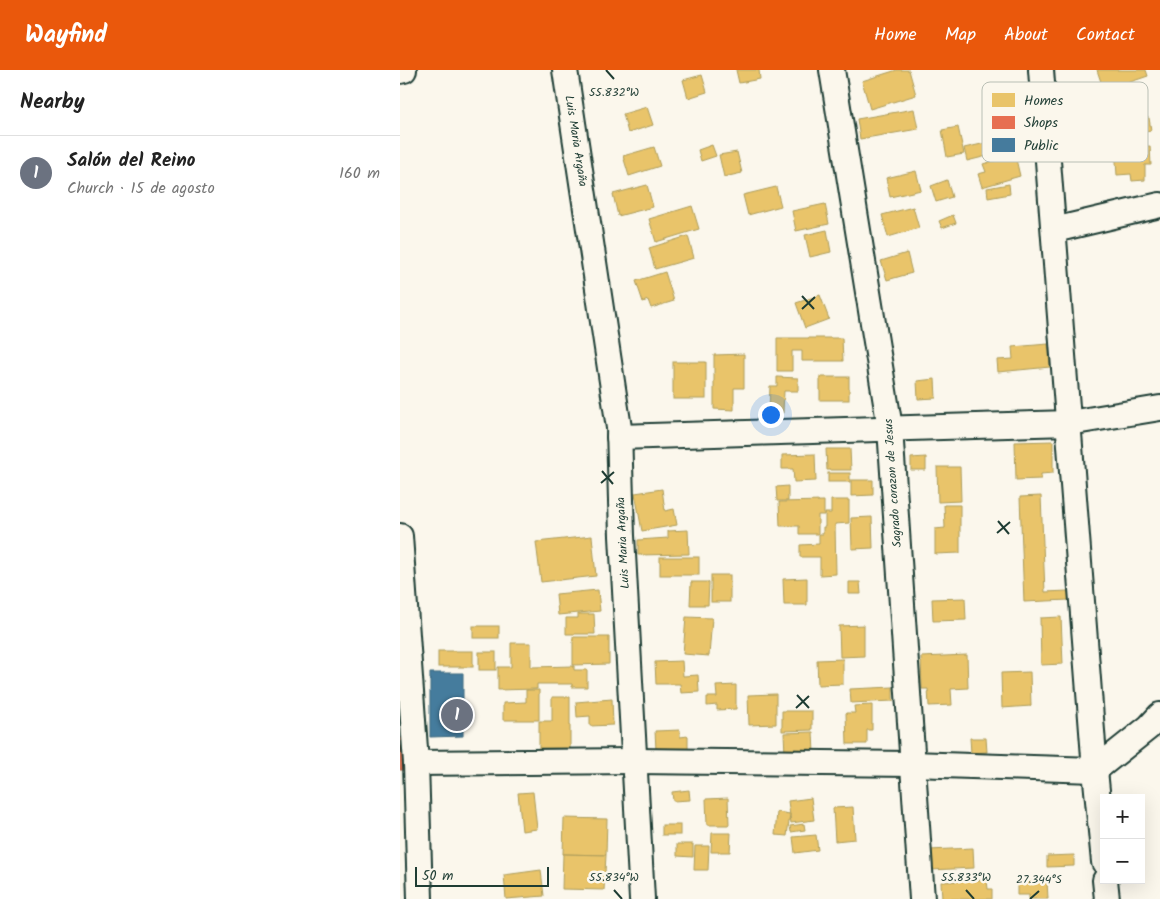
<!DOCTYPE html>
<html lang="en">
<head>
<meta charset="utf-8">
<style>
	body { margin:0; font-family:Kalam,sans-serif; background:#f6f6f6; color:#222 }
	.controls { position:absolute; right:15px; bottom:15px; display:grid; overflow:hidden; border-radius:0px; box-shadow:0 5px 20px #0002 }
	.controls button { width:45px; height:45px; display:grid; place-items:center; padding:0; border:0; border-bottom:1px solid #e0e0e0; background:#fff; color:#222; font:25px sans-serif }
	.scale { position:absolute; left:15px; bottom:12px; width:134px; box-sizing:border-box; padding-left:5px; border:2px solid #1f3d34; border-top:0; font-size:14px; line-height:18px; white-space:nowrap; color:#1f3d34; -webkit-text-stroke:4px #fbf7ec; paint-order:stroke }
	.you { position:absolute; left:370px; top:344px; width:18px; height:18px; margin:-12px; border:4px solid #fff; border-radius:50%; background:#1a73e8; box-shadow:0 0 0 8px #1a73e833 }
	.badge { display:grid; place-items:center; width:32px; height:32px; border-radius:50%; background:#ea580c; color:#fff; font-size:16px; font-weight:700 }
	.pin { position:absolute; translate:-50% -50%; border:2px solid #fff; box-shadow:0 1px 5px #0006 }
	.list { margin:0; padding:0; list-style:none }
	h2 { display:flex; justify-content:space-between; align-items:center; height:65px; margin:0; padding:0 20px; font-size:21px }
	h2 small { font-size:16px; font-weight:400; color:#767676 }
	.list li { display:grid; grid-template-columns:32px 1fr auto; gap:15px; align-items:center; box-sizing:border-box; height:75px; padding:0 20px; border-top:1px solid #e0e0e0 }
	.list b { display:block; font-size:19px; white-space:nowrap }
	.list p { margin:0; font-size:16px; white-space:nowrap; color:#767676 }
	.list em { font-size:16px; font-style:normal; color:#767676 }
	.map { position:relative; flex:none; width:760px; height:829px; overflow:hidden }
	header { display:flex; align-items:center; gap:30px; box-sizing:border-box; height:70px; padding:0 25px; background:#ea580c; color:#fff }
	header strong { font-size:24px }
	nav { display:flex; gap:28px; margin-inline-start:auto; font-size:18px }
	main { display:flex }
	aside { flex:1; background:#fff }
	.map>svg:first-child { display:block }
</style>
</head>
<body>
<header>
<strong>Wayfind</strong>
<nav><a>Home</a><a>Map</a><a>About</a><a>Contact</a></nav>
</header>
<main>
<aside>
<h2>Nearby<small></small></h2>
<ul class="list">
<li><span class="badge" style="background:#6b7280">1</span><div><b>Salón del Reino</b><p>Church · 15 de agosto</p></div><em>160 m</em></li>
</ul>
</aside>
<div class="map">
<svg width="760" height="829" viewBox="0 0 760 829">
	<rect width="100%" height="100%" fill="#fbf7ec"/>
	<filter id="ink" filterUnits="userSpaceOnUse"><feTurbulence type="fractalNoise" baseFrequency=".02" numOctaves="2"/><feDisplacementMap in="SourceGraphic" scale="10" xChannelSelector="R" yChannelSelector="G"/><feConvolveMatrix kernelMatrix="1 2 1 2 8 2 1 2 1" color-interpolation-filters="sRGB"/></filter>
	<g filter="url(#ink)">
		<g fill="#e9c46a" stroke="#ac9c5a">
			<polygon points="336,0 359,0 360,9 339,13"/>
			<polygon points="497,0 509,0 516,25 470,39 462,11"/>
			<polygon points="697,0 746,0 748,6 704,21"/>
			<polygon points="302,5 307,22 288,28 283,10"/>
			<polygon points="247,37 253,55 228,63 223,44"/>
			<polygon points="514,39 518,59 460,69 457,49"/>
			<polygon points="749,48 751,60 733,63 731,50"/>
			<polygon points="558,57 564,84 547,87 542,60"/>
			<polygon points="608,68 611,80 567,91 564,78"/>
			<polygon points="312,75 316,86 301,91 298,80"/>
			<polygon points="750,76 751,95 745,95 745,110 732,111 731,104 717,105 715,78"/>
			<polygon points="254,77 260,96 229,106 223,86"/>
			<polygon points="337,82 342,103 324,107 319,85"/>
			<polygon points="615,85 620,106 582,117 578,104 586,102 583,94"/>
			<polygon points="516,101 521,120 490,127 486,108"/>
			<polygon points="547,110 552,127 536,132 531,116"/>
			<polygon points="609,114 610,124 588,128 587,118"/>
			<polygon points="247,115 253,137 218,146 213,124"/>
			<polygon points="376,117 381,136 348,145 343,125"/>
			<polygon points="425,134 429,154 396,161 392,141"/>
			<polygon points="292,136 299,159 256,172 249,149"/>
			<polygon points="513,137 519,158 488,167 482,145"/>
			<polygon points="553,145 556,153 542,158 539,151"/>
			<polygon points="427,160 431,182 410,187 405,165"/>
			<polygon points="288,166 294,188 255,199 249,178"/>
			<polygon points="507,183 512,203 487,210 481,191"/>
			<polygon points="265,202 274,231 251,238 248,230 243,232 236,211"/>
			<polygon points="420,225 429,249 405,258 396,233"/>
			<polygon points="377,268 442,268 443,291 402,291 402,281 392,281 392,301 377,301"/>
			<polygon points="648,274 650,297 598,302 597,290 613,289 612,277"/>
			<polygon points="344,284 344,318 334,318 334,340 314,339 314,285"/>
			<rect x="273" y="292" width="33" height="37"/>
			<polygon points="377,307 398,308 398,321 384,321 383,343 369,342 370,316 377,316"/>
			<rect x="420" y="307" width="29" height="23"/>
			<polygon points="535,309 536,328 518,329 517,311"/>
			<polygon points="653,371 653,403 641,404 641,409 616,410 615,372"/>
			<polygon points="426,379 450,379 451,400 427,400"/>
			<polygon points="415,384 416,411 394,412 393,399 382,399 382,385"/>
			<polygon points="526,387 526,400 511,400 511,388"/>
			<polygon points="537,397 560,397 561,431 538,432"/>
			<rect x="428" y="403" width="22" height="9"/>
			<polygon points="451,410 473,410 473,425 451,426"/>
			<polygon points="388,416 388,431 377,431 376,417"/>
			<polygon points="262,419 265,441 274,439 277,455 242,461 235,423"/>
			<polygon points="641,426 645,522 668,521 669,530 624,532 620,427"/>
			<polygon points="431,430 449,430 449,453 435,454 436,504 420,505 420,487 400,487 400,475 419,474 419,464 423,464 423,457 425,457 425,443 431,443"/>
			<polygon points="424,431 424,445 418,445 418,464 399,464 399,456 380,456 379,432"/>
			<polygon points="544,435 560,435 560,483 535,484 535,459 545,458"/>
			<polygon points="472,447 473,478 452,479 451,448"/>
			<polygon points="288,460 289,484 238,485 238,470 268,468 268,461"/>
			<polygon points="192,466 196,506 141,512 136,472"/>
			<rect x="260" y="487" width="39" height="18"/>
			<rect x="311" y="505" width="19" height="27"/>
			<polygon points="407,508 407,535 384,535 383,509"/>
			<polygon points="291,512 309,512 308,535 290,535"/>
			<polygon points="449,512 460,512 461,524 449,524"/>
			<polygon points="198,520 200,541 158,545 156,524"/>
			<polygon points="565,528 566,550 533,551 532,529"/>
			<polygon points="178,544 194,544 195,564 166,564 166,548 178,548"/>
			<polygon points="286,547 312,548 309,586 283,584"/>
			<polygon points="661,547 663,594 641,595 640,548"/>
			<polygon points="464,555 464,586 440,587 439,556"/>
			<rect x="73" y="556" width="26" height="12"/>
			<polygon points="173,567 209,567 209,594 173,595"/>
			<polygon points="111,573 131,573 131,597 174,596 174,600 187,600 187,617 172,617 172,614 137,614 137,619 98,620 98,597 111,597"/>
			<rect x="38" y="581" width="35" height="16"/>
			<rect x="79" y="582" width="17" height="18"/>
			<polygon points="567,585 568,618 551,619 552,635 529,636 528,619 522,619 521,587"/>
			<polygon points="443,589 443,614 418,615 417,590"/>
			<polygon points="282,591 283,606 298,605 299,622 281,623 280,614 256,614 255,592"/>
			<polygon points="630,602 631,636 602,638 601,603"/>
			<polygon points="336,615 336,639 317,640 317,635 307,636 307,627 317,627 316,616"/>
			<polygon points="493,617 493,631 451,633 450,619"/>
			<polygon points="126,620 139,620 139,650 103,650 103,633 126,632"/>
			<polygon points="376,624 376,654 349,655 348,625"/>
			<polygon points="152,627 170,627 170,678 139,678 139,651 152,651"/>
			<polygon points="212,629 213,655 190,656 190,646 177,647 176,632"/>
			<polygon points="472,635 472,660 467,660 467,674 447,674 446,643 455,643 454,636"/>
			<polygon points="382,641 412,641 412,660 382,661"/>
			<polygon points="280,660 280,667 288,666 288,679 256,680 255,661"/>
			<polygon points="413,662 414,683 385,684 384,663"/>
			<polygon points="570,668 586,668 587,682 571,683"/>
			<polygon points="289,720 290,730 273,731 272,722"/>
			<polygon points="133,722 137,759 122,761 118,723"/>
			<polygon points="328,728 329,755 307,755 306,729"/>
			<polygon points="411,728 414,750 391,753 388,731"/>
			<polygon points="453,737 455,769 435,771 433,738"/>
			<polygon points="377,742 390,744 387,766 375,765"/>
			<polygon points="164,748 207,749 206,785 163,784"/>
			<polygon points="404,754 405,760 391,762 390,756"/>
			<rect x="262" y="755" width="18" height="10"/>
			<polygon points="312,763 331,763 330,782 311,782"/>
			<polygon points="416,765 418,780 395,783 393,767"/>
			<polygon points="277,774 293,774 293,787 277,786"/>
			<polygon points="295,776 309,776 308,800 294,800"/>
			<polygon points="573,778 574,798 530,800 529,780"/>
			<polygon points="163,784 206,785 204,820 162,819"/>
			<polygon points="674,785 674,796 647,797 647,786"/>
			<polygon points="141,800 144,826 106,829 104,805"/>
			<polygon points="587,810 588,819 592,819 592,829 542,829 541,812"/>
			<polygon points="647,810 648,829 629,829 629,825 617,825 617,812"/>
		</g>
		<polygon fill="#e76f51" stroke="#ab6048" points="0,667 1,667 4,700 0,700"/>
		<polygon fill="#457b9d" stroke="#3a687e" points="30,603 63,603 63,666 30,667"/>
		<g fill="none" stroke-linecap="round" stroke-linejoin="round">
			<g stroke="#1f3d34" stroke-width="28">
				<g id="minor">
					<polyline points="165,0 219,358 222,466 242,829"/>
					<polyline points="432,0 490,358 522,829"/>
					<polyline points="641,0 695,700 704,792"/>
					<polyline points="0,1 4,0"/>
					<polyline points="654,160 760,135"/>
					<polyline points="219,367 669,353 760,338"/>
					<polyline points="0,466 16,693 20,829"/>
					<polyline points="16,693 235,691 512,694 695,700 749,657 760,645"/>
					<polyline points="705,810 707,829"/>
				</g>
			</g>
			<use href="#minor" stroke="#fbf7ec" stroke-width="24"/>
		</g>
	</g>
	<path fill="none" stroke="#1f3d34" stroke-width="2" d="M206,0L214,9M402,226L414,239M402,239L415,227M202,401L213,414M201,413L214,402M598,451L609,464M597,463L610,452M397,625L409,638M396,638L409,626M214,820L222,829M566,820L574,829M630,829L639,821"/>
	<g text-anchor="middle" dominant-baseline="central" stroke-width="5" stroke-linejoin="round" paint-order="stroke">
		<g font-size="12" fill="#1f3d34" stroke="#fbf7ec">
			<text transform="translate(176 71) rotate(81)">Luis Maria Argaña</text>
			<text transform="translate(493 413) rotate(-94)">Sagrado corazon de Jesus</text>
			<text transform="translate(223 473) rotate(-93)">Luis Maria Argaña</text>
		</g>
	</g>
	<rect x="582" y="12" width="166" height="80" rx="8" fill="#fbf7ec" stroke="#b9bfb5" stroke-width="1"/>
	<rect x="592" y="23" width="23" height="14" fill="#e9c46a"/>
	<rect x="592" y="46" width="23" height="13" fill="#e76f51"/>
	<rect x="592" y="68" width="23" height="14" fill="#457b9d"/>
	<g font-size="14" fill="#1f3d34">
		<text x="624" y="35">Homes</text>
		<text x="624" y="57">Shops</text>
		<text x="624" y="80">Public</text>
	</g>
	<g font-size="12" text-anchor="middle" fill="#1f3d34" stroke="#fbf7ec" stroke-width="5" stroke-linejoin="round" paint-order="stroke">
		<text x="214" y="26">55.832°W</text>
		<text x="214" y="811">55.834°W</text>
		<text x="566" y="811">55.833°W</text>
		<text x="639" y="813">27.344°S</text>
	</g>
</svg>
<div class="controls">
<button>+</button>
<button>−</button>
</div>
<div class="scale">50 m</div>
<div class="you"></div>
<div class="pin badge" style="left:57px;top:645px;background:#6b7280">1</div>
</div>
</main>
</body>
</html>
